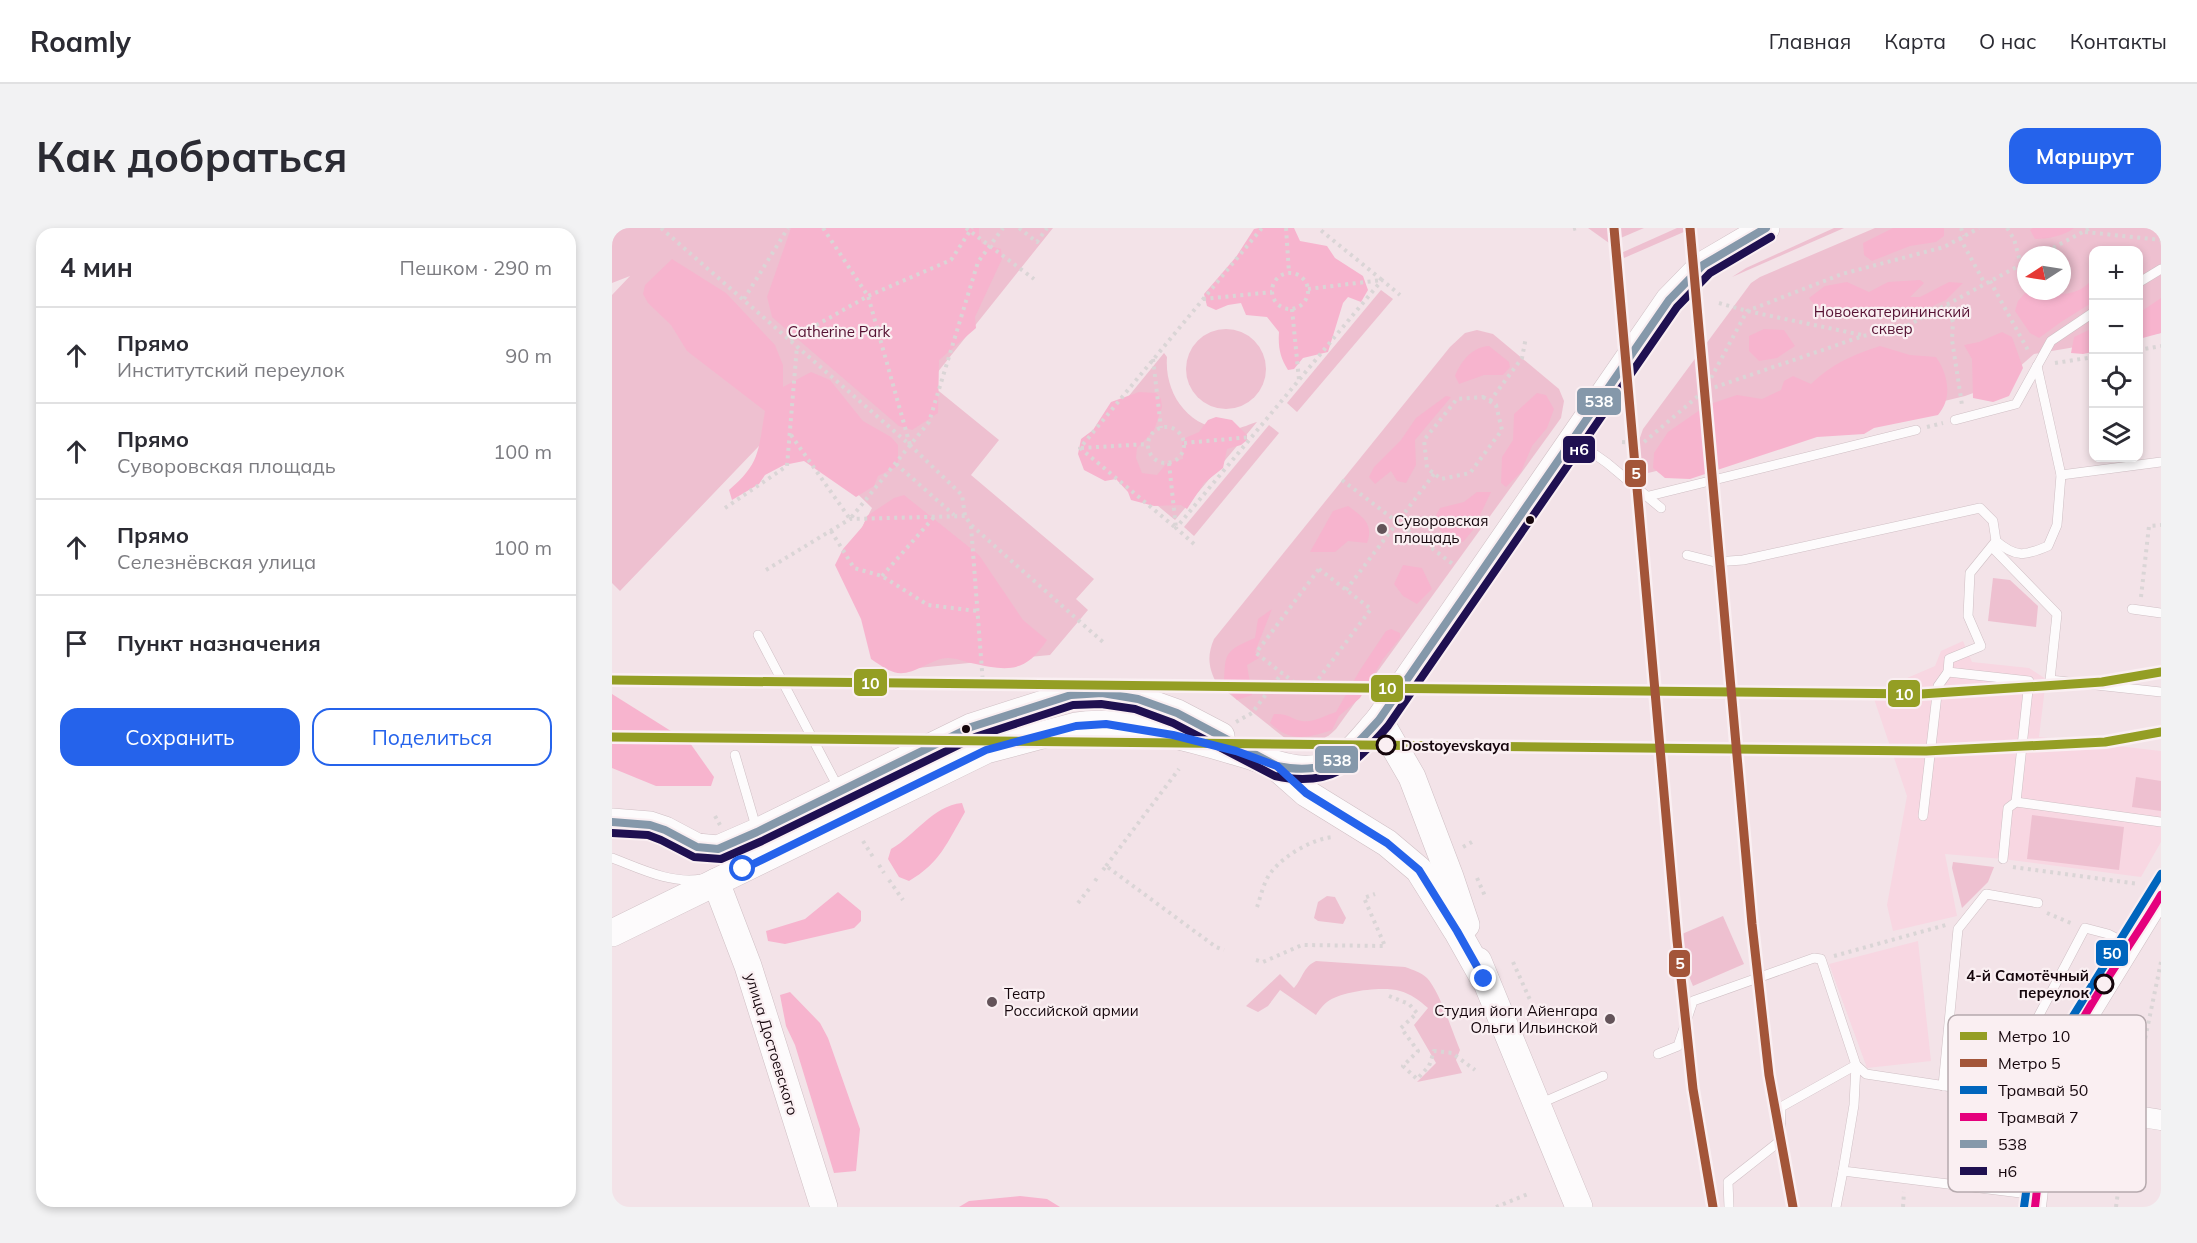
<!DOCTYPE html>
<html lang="ru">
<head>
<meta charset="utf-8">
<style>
	body { margin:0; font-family:Mulish,sans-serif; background:#f2f2f3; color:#2b2b33 }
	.controls { position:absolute; right:18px; top:18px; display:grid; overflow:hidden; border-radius:12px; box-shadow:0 3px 9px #0003 }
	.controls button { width:54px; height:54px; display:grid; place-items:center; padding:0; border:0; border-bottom:2px solid #e1e1e2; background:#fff; color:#2b2b33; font:30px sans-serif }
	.compass { position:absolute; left:1405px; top:18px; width:54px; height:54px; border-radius:50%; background:#fff; box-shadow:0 3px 9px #0003; rotate:258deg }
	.stop { position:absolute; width:18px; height:18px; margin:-14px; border:4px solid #2563eb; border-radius:50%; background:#fff }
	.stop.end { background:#2563eb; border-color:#fff; box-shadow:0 2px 6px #0008 }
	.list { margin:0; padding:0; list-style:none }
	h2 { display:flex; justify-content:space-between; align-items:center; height:78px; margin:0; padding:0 24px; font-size:26px }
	h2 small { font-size:20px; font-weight:400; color:#7c7c81 }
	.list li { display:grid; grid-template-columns:39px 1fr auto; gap:18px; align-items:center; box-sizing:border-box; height:96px; padding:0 24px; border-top:2px solid #e1e1e2 }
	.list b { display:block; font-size:22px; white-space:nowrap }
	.list p { margin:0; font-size:20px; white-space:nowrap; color:#7c7c81 }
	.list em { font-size:20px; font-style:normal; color:#7c7c81 }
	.actions { display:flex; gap:12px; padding:18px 24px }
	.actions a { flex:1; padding:14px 0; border:2px solid #2563eb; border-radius:18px; text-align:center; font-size:21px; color:#2563eb }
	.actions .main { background:#2563eb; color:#fff }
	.icon { flex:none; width:33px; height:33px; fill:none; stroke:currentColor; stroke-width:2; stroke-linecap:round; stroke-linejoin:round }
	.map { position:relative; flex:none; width:1549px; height:979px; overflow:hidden; border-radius:18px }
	header { display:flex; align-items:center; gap:36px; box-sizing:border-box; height:84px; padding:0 30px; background:#fff; border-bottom:2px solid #e1e1e2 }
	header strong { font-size:28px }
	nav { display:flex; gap:33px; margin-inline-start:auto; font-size:21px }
	.intro { display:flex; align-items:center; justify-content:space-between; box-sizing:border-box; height:144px; padding:0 36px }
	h1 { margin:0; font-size:42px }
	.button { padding:15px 27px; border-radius:18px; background:#2563eb; color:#fff; font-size:21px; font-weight:700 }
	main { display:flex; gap:36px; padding:0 36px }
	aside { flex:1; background:#fff; border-radius:18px; box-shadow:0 3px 9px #0003 }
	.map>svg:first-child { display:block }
</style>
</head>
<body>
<header>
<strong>Roamly</strong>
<nav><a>Главная</a><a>Карта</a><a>О нас</a><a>Контакты</a></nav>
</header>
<div class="intro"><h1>Как добраться</h1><a class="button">Маршрут</a></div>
<main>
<aside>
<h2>4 мин<small>Пешком · 290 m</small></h2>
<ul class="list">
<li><svg class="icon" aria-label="ahead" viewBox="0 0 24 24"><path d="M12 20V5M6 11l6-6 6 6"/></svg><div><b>Прямо</b><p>Институтский переулок</p></div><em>90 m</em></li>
<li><svg class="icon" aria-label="ahead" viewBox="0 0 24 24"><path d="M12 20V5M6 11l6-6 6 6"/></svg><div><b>Прямо</b><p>Суворовская площадь</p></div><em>100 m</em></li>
<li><svg class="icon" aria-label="ahead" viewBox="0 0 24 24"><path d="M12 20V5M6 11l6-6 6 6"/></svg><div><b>Прямо</b><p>Селезнёвская улица</p></div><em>100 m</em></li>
<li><svg class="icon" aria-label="arrive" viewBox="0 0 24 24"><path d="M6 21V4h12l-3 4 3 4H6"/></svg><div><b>Пункт назначения</b></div></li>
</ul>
<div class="actions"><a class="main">Сохранить</a><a>Поделиться</a></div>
</aside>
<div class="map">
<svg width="1549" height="979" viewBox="0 0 1549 979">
	<rect width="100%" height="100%" fill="#f3e3e8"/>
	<g fill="#f8d7e2">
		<polygon points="1351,413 1360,434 1417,440 1434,451 1427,509 1549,523 1549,614 1529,649 1391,631 1333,626 1345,688 1281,703 1275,677 1295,568 1260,465 1323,438 1329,423"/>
		<polygon points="1306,713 1319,833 1255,840 1217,736"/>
	</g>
	<g fill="#eec0d0" fill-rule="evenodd">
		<polygon points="0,0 441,0 317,155 387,212 359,247 482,351 464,371 476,382 438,427 295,441 237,324 260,280 171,193 8,363 0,355 0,67 18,48 0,55"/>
		<polygon points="976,0 1032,0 997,15"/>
		<polygon points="1065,0 1081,0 1012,30 1009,25"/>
		<polygon points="1222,0 1232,0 1120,49 1134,40"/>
		<path d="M1263,0H1549V105L1527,109L1526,22H1482L1481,116L1422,126L1389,155L1353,168L1036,245L1023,224L1031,201L1139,55L1148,49ZM1414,27H1450V63H1414Z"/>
		<polygon points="769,62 781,71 685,184 675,175"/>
		<circle cx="614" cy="141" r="40"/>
		<path d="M865,102L881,106L947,161L952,173L949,190L724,501C710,516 692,517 674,511L605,456C596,440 595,427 602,411L838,119L853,105Z"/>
		<path d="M552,125L555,129C552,168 580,205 623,201C630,200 638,196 645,194L563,292L475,219Z"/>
		<polygon points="657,197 667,205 582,308 572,299"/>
		<polygon points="1381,350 1398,352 1426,378 1424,399 1376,393"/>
		<polygon points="1524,549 1549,553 1549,583 1520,579"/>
		<polygon points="1420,587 1512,599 1507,642 1415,631"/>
		<polygon points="1341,634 1382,639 1376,654 1350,680 1340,640"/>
		<polygon points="715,668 723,669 734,690 731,696 706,693 702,690 706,674"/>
		<polygon points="1111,688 1132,736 1081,758 1061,710"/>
		<path d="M704,733L793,739C801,742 809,744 815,750C828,764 840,803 848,822L844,832L850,845L805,854L824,835L802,797L816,780C808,773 799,766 788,763C771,758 730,763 715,774C712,776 707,782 704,787L668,762L656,778L646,784L634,778L668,746L682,760C691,750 691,739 704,733Z"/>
	</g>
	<g fill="#f7b4ce">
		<polygon points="179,0 367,0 367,6 370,16 389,21 390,31 363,89 364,100 327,132 326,185 300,202 287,198 160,89 155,69"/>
		<path d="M647,0H682L688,13L715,18L723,30L751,48L756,62L749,74L736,69L731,75L716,124L691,130L682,141L676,142C668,129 666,119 667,104L655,89L634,87L629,75L616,77L604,82L595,78L592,66L624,29L642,1Z"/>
		<polygon points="1281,0 1332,0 1332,8 1324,14 1298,18 1260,33 1252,27 1251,15"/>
		<path d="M1421,0H1462C1453,8 1434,11 1423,11L1418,2Z"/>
		<path d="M60,31L114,65L163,117L171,137V159L199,144L218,152L251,193L279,209L286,217V238L266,248L262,258L244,269L192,233L172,237L153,247L147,256L120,272L117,262C149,235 146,222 153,183L75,123L59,97L36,75L31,66L33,57Z"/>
		<path d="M1481,50V74L1449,94L1427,110L1418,105L1403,83L1406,73L1413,65C1437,66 1466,72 1481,50Z"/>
		<polygon points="1308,52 1312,55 1298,69 1308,69 1337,54 1351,55 1334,72 1300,87 1270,89 1250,82 1219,85 1205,80 1197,70 1213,58 1235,54 1257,64 1276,54"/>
		<polygon points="1549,70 1549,105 1527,111 1527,85"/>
		<polygon points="1481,100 1481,124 1471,126 1459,125 1462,109"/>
		<polygon points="1152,101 1172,102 1183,118 1165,130 1147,133 1137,123 1137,108"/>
		<polygon points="1390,104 1400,109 1411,140 1397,168 1381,174 1361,170 1360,131 1352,117 1367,114"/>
		<path d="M877,118L897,134L898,139L891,147H872L847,156L843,148C849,133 860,119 877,118Z"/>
		<path d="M1268,118L1298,127L1324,129C1336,146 1341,170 1326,187L1262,200L1252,206L1205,209L1078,251L1053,250L1041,240L1042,225L1056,204L1095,177L1125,167L1150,171L1169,162L1172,153L1181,148L1199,156C1221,135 1241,127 1268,118Z"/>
		<polygon points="527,164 544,165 549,171 550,179 542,202 525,220 524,230 530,245 545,247 555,235 571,231 570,216 573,210 587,204 596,192 604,189 620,192 635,207 635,212 629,217 615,221 611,240 592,255 575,281 569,277 542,278 519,272 516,264 504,251 493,253 472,242 466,226 469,211 481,202 499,174"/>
		<polygon points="925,165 934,167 942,181 935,200 920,218 909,244 894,259 889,255 890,229 901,212 902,186"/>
		<polygon points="834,168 839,169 803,212 804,237 794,255 785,253 779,243 763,256 757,249 762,239 789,212 804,190"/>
		<polygon points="865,264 879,264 861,302 851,314 835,310 821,293 828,280 852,274"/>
		<path d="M292,267L367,327L411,392L435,412C413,446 395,443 359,435C351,433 343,430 336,430C327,430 321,434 314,437C288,450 282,447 259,431L249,391L223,337L231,321L251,298L255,288L282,270Z"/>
		<path d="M736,278C751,289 762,296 755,315L736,313L723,324H698L721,283Z"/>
		<polygon points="791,337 810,340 820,361 805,376 791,368 782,356"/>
		<path d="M660,381L643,424L647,430L635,437L640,467L625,472L612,457C613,425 612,423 643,410L646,391Z"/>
		<path d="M779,401L788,405V410L771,431L748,470L727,488L720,502C695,510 679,515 658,495L662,486C676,485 679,491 690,493C701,495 714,487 724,484L748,442L774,403Z"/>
		<polygon points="0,466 78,515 102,549 99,558 44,558 0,540"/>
		<path d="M350,575L353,584C335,615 328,635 297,653L287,649L276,631L279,621C304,607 320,578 350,575Z"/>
		<polygon points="226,664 249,683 249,693 242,700 173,716 156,713 154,703 193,691"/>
		<polygon points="178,764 208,795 216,810 248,901 244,943 222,945 183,817 174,798 168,767"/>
		<polygon points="408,968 435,971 448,979 347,979 357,973"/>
	</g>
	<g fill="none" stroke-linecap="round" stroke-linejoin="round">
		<g stroke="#cfbfc4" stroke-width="10">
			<g id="lane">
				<polyline points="1526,55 1549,41"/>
				<polyline points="1343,192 1404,176 1439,113 1482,84"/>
				<polyline points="964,213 995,235 1049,280"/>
				<polyline points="1449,247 1549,234"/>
				<polyline points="1037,268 1304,202"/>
				<polyline points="1384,313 1358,345 1356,388 1369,418 1337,431 1336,444 1417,453 1404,574"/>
				<polyline points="1380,319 1445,386 1438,452 1549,464"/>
				<path d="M1075,327L1103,334L1131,332L1368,280L1381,293L1384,313C1404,330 1413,328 1436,318L1445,297L1449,247L1425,138"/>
				<polyline points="1520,381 1549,385"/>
				<polyline points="146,407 227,561"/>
				<polyline points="123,527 145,602"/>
				<polyline points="1311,588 1326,458 1336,444"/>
				<path d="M0,630C29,641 58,656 90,651"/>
				<polyline points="1391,631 1396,580 1404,574 1549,594"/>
				<polyline points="1046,826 1066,818 1081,773 1202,730 1209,731 1244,837 1254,846 1433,873"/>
				<polyline points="1244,837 1242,877 1231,943 1425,967"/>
				<polyline points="1447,842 1418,816 1425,791 1473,700 1496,706 1514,715"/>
				<polyline points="1331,858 1346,701 1374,666 1426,675"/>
				<polyline points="927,876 991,848"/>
				<polyline points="1117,979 1116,954 1168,913 1169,879 1244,837"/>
				<polyline points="1224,979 1231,943"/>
			</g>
		</g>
		<g stroke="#cfbfc4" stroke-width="21">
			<polyline id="street" points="1424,979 1436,874 1549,892"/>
		</g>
		<g stroke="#cfbfc4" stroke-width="28">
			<g id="secondary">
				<polyline points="767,492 800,549 838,649 854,697"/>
				<polyline points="661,536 694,565 775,615 807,642 845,703 872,751"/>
				<polyline points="0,594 38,597 53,602 85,619 106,621 145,604 359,499 459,467 490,465 526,471 565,485 609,508"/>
				<polyline points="104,654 136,738 212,979"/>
				<path d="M0,705L374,522L464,498C508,490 579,510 622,523C656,532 690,552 724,534C741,525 754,506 767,492L1057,72L1091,37L1154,0"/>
				<polyline points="866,733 967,979"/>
				<polyline points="1436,874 1468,795 1549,663"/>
			</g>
		</g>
		<g stroke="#dad5d6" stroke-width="4" stroke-dasharray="3 4.5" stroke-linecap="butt">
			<polyline points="49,0 298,217 350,267 353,288 359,297 492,415"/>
			<polyline points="211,0 256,68 298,217"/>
			<polyline points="354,0 422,51"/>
			<polyline points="407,0 425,14 435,0"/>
			<polyline points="674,0 677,45"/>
			<polyline points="1349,0 1352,8"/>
			<polyline points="1395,0 1402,11 1409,37"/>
			<polyline points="961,1 965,0"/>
			<polyline points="1473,4 1549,12"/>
			<polyline points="1348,10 1373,56"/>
			<polyline points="1428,27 1478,0"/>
			<circle cx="678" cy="63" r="18"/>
			<polyline points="1378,53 1417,124"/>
			<polyline points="696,61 770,52 706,0"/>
			<polyline points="132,71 176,0"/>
			<polyline points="591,71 660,64"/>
			<polyline points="1107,75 1135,83 1250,107"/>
			<polyline points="1335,77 1341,94 1340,112 1350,177"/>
			<polyline points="680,81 687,152"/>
			<polyline points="178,112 256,68 339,32 360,0"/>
			<polyline points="1526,122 1549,118"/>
			<polyline points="541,131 549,200"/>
			<polyline points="1443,135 1482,129"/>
			<polyline points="1092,163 1135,83 1230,46 1332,19 1367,0"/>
			<polygon points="871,169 884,177 890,202 858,245 829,251 815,240 812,212 845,171"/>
			<polyline points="878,173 910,130 914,109"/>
			<polyline points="1315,199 1331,195"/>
			<circle cx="554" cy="217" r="18"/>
			<polyline points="179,207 238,291 317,194 366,34 391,0"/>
			<polyline points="1010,214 1031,215 1092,163 1251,108 1293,99 1414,34"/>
			<polyline points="572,215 639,209"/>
			<polyline points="469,220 536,216"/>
			<polyline points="557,235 564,300 468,220 650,0"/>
			<polyline points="284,236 342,287"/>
			<polyline points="730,252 842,337"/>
			<polyline points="113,280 175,238 185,118"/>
			<polyline points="359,298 371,456"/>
			<polyline points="219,303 242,340 270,348 316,377 365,383"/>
			<polyline points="582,316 564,300 770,52 788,67"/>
			<polygon points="707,341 759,381 696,465 644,425"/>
			<polyline points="154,342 238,291 353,288"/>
			<polyline points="270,348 323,288"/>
			<polyline points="734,362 822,246"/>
			<polyline points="1529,369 1537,298 1549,297"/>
			<polyline points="624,494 640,485 670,445"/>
			<polyline points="103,588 108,597"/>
			<polyline points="251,613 261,629"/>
			<polyline points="851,619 860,614"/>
			<polyline points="267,637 272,645"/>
			<polyline points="494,638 567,541"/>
			<polyline points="1401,639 1527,656"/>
			<polyline points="491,642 494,638 604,719 612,722"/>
			<polyline points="865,650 873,668"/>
			<polyline points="277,652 291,672"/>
			<polyline points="483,653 487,647"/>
			<polyline points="466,675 477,661"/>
			<path d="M645,679C649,668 652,652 660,643C673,627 700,611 721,609"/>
			<polyline points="1435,685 1461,696"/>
			<polyline points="1222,728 1334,697"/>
			<polyline points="644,732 651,734 690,717 773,718 752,670 763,666"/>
			<polyline points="901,734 919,774"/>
			<polyline points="777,768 797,776 805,785 789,800 806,823 791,838 805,851 817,838 822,823 840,825 863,842"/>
			<polyline points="1521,869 1549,734"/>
			<polyline points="884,979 916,966"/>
			<polyline points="1291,979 1292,964"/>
			<polyline points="1504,979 1514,905"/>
		</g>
		<use href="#lane" stroke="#fdfbfc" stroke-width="9"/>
		<use href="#street" stroke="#fdfbfc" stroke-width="20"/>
		<use href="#secondary" stroke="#fdfbfc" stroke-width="27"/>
		<g stroke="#faeff2" stroke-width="12">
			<path id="bus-1" d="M0,594L38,597L53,602L85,619L106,621L145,604L359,499L459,467L490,465L526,471L565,485L665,538C718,549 734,528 767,492L1057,72L1091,37L1154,0"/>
		</g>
		<g stroke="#faeff2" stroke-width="12">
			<path id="bus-2" d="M0,605L36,607L49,612L82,629L109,631L150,613L363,509L461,477L489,476L523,481L561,495L663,548C720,560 741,538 776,498L1065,79L1098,45L1159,9"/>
		</g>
		<use href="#bus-1" stroke="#8598aa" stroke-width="8"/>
		<use href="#bus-2" stroke="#1f1051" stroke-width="8"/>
		<g stroke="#faeff2" stroke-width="12">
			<polyline id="tram-1" points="1412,979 1427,872 1441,831 1461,788 1549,646"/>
		</g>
		<g stroke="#faeff2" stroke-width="12">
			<path id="tram-2" d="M1423,979C1427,945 1430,909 1437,875C1454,798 1510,734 1549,667"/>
		</g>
		<use href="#tram-1" stroke="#0065bd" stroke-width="8"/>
		<use href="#tram-2" stroke="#e5007d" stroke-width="8"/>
		<g stroke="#faeff2" stroke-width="14">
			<g id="metro-1">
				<polyline points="0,452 1309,466 1490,454 1549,444"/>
				<polyline points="0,509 1314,523 1493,514 1549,504"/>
			</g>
		</g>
		<g stroke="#faeff2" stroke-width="14">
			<g id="metro-2">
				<polyline points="1002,0 1065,712 1081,861 1101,979"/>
				<polyline points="1078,0 1140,696 1157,847 1181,979"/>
			</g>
		</g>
		<use href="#metro-1" stroke="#949e24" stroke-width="9"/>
		<use href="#metro-2" stroke="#a35539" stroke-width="9"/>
	</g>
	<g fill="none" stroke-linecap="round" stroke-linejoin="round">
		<polyline stroke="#2563eb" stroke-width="8" points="131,641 374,522 464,498 494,496 561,507 624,523 665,538 694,565 775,615 807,642 845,703 872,751"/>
	</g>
	<g fill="#15060c" stroke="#faeff2" stroke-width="2">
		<circle cx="918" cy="292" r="5"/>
		<circle cx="354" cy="501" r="5"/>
	</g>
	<g fill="#635359" stroke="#faeff2" stroke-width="2">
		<circle cx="770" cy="301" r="6"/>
		<circle cx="380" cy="774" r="6"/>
		<circle cx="998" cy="791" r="6"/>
	</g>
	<g fill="#faeff2" stroke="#15060c" stroke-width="3">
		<circle cx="774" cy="517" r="9"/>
		<circle cx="1492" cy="756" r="9"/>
	</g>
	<g text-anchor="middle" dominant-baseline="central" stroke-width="4.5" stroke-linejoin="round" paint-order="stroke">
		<g font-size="15" fill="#551132" stroke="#faeff2">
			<text x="1280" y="83">Новоекатерининский<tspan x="1280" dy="17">сквер</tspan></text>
			<text x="227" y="103">Catherine Park</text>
		</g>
		<g font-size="15" fill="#15060c" stroke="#faeff2" text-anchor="start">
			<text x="782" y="292">Суворовская<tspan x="782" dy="17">площадь</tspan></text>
			<text x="392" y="765">Театр<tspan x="392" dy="17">Российской армии</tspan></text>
			<text x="986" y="782" text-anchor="end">Студия йоги Айенгара<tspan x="986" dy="17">Ольги Ильинской</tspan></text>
		</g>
		<g font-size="15" font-weight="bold" fill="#15060c" stroke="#faeff2" text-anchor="start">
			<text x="789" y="517">Dostoyevskaya</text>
			<text x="1477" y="747" text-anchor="end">4-й Самотёчный<tspan x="1477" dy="17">переулок</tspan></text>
		</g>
		<g font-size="15" fill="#15060c" stroke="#faeff2">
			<text transform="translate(160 816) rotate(73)">улица Достоевского</text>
		</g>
	</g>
	<rect x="1336" y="787" width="198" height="177" rx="9" fill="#faeff2" stroke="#b5a9ad" stroke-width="1.5"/>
	<rect x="1348" y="804" width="27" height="8" fill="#949e24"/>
	<rect x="1348" y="831" width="27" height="8" fill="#a35539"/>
	<rect x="1348" y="858" width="27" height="8" fill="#0065bd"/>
	<rect x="1348" y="885" width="27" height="8" fill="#e5007d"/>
	<rect x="1348" y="912" width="27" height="8" fill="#8598aa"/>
	<rect x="1348" y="939" width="27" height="8" fill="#1f1051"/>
	<g font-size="16" fill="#15060c">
		<text x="1386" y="814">Метро 10</text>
		<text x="1386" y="841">Метро 5</text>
		<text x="1386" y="868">Трамвай 50</text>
		<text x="1386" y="895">Трамвай 7</text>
		<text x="1386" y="922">538</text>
		<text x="1386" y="949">н6</text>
	</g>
	<g stroke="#faeff2" stroke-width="2">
		<rect x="964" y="159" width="46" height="29" rx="6" fill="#8598aa"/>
		<rect x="950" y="207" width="34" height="29" rx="6" fill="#1f1051"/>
		<rect x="1012" y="231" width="23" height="29" rx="6" fill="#a35539"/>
		<rect x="241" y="440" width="35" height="29" rx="6" fill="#949e24"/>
		<rect x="758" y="446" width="34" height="29" rx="6" fill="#949e24"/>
		<rect x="1275" y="451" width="34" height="29" rx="6" fill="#949e24"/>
		<rect x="702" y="517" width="45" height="29" rx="6" fill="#8598aa"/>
		<rect x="1483" y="711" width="34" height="28" rx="6" fill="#0065bd"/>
		<rect x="1056" y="721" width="23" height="29" rx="6" fill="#a35539"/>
	</g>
	<g font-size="16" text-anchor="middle" font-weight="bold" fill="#fff">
		<text x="987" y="179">538</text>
		<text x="967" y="227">н6</text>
		<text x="1024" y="251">5</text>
		<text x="258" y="461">10</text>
		<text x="775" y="466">10</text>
		<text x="1292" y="472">10</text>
		<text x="725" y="538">538</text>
		<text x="1500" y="731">50</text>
		<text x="1068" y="741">5</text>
	</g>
</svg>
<div class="controls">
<button>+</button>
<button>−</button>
<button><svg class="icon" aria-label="locate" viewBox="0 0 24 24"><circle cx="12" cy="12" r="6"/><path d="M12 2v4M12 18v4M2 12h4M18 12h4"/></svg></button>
<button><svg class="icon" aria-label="layers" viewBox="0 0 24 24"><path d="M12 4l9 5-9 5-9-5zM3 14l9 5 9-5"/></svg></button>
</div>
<svg class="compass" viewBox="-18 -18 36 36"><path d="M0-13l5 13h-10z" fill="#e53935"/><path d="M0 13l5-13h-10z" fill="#7c7c81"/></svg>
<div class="stop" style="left:131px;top:641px"></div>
<div class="stop end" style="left:872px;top:751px"></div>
</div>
</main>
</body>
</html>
